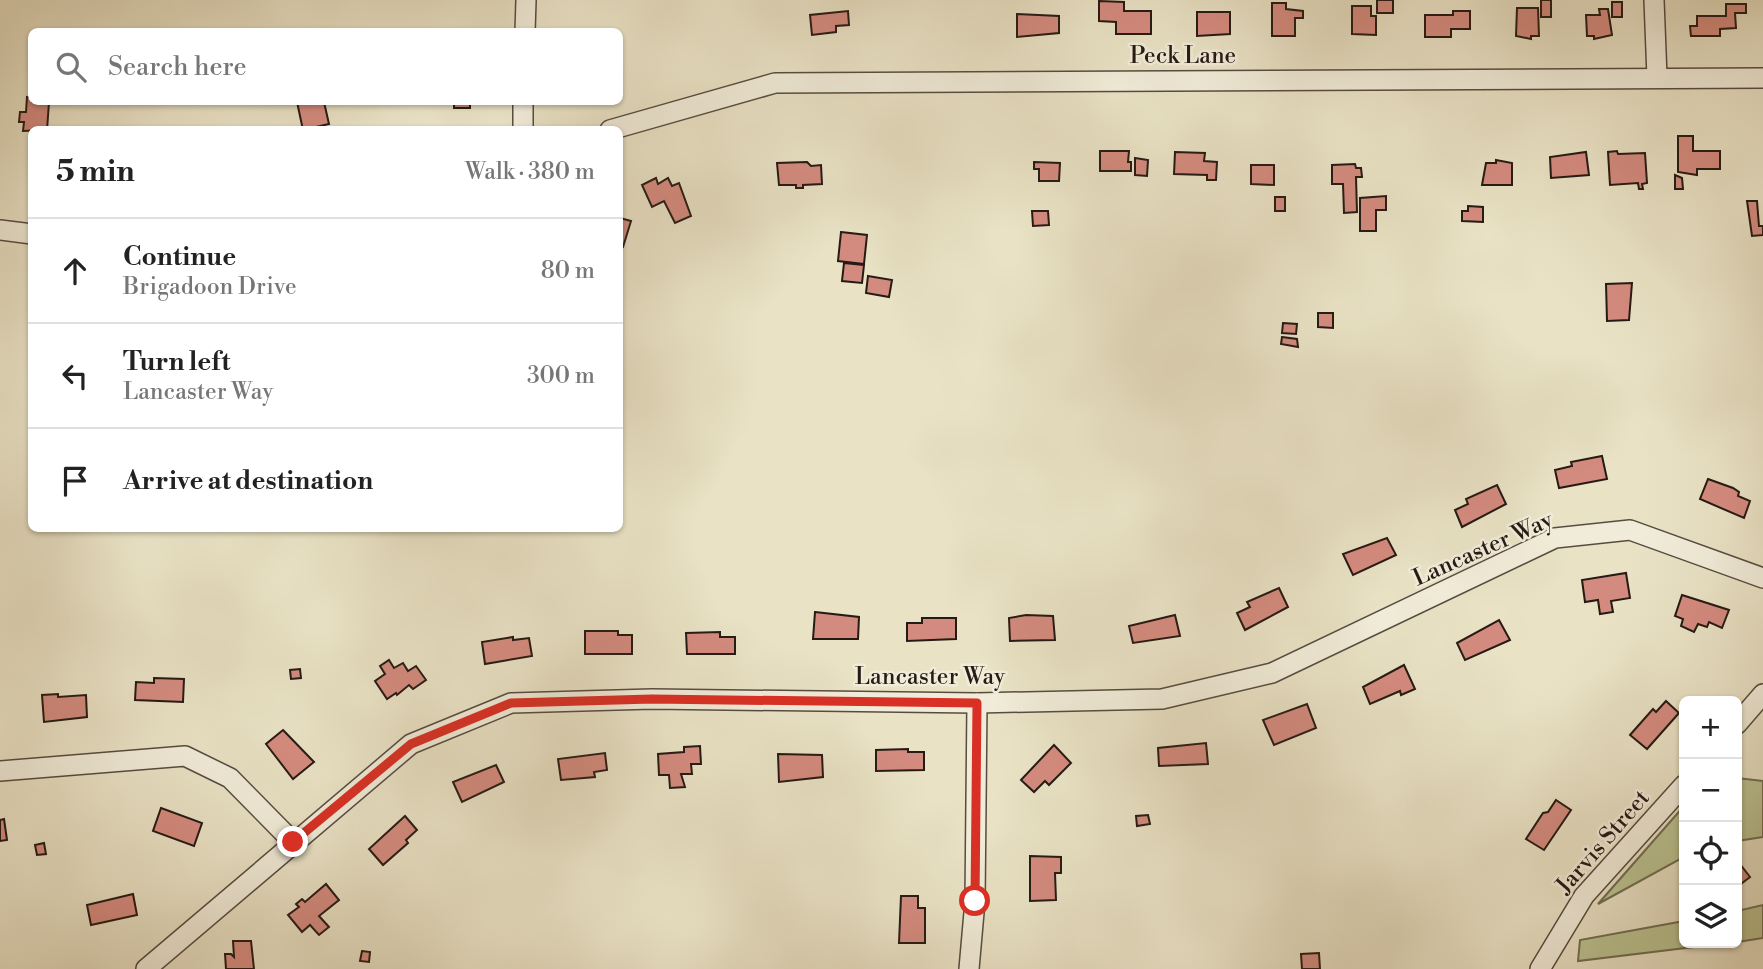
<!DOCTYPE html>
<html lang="en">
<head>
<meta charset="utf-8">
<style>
	body { margin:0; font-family:"Libre Bodoni",serif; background:#f2f2f2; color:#222 }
	.controls { position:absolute; right:21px; bottom:21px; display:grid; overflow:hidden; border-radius:10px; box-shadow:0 2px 5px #0004 }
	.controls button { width:63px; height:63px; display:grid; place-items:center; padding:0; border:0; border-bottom:2px solid #e0e0e0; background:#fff; color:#222; font:35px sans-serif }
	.stop { position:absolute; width:21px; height:21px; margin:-16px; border:5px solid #d93025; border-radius:50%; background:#fff }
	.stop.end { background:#d93025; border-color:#fff; box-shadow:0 2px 7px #0008 }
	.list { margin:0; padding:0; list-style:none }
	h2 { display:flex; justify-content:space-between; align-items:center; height:91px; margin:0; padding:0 28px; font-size:30px }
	h2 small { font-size:23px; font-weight:400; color:#767676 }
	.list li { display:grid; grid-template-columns:46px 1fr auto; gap:21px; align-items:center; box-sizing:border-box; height:105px; padding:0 28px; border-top:2px solid #e0e0e0 }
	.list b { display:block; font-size:26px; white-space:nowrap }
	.list p { margin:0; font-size:23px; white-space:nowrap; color:#767676 }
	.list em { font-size:23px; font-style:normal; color:#767676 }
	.icon { flex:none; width:38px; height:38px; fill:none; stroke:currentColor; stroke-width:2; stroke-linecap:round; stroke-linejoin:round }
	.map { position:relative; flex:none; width:1763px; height:969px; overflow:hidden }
	.search { position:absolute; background:#fff; box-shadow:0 2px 5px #0004; left:28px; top:28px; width:595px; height:77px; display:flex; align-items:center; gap:18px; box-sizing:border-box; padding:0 24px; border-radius:10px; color:#767676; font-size:26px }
	.panel { position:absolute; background:#fff; box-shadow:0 2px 5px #0004; left:28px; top:126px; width:595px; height:406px; border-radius:10px }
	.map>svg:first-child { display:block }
</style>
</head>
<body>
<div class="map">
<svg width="1763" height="969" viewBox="0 0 1763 969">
	<rect width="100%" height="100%" fill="#e9e2c5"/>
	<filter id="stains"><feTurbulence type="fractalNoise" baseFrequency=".00286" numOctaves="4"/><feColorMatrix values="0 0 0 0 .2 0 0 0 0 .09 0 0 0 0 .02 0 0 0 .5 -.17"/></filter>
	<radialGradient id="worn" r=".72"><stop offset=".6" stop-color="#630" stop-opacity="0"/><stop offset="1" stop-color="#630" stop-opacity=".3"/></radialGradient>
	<g fill="#bbc291" stroke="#706e52" stroke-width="2">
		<polygon points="1737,778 1763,781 1763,837 1737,841"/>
		<polygon points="1684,806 1684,857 1598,904"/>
		<polygon points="1763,905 1763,938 1737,942 1737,911"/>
		<polygon points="1684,921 1684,943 1727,943 1578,961 1580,940"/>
	</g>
	<g fill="#d48b7f" stroke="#261a14" stroke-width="2">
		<rect x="1377" y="0" width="16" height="13"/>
		<rect x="1541" y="0" width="10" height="17"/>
		<polygon points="1099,1 1124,2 1124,11 1151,11 1151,34 1116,34 1116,22 1099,21"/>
		<rect x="1612" y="2" width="10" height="15"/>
		<polygon points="1272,3 1286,3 1286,9 1303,11 1303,18 1295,18 1295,36 1272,36"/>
		<polygon points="1726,4 1746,4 1746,13 1735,13 1736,28 1720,29 1720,36 1691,36 1690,26 1697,26 1697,16 1726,16"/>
		<polygon points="1352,6 1371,6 1371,16 1376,16 1376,35 1352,34"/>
		<polygon points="1517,8 1538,8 1539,36 1531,36 1531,39 1516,36"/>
		<polygon points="1599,9 1608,9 1612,35 1594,39 1594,36 1587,36 1586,15 1600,15"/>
		<polygon points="848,11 849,25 836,26 836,32 812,35 810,15"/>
		<polygon points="1453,11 1470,11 1470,29 1451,29 1451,37 1425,37 1425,15 1453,15"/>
		<polygon points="1197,12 1230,12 1230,34 1197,36"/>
		<polygon points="1017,14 1059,16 1059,33 1017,37"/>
		<polygon points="27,97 32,98 32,102 49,102 47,130 23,131 24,122 19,122 20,112 26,112"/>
		<polygon points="297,102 324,102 329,124 303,130"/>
		<rect x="454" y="102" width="16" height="6"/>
		<polygon points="1678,136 1693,136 1693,151 1720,151 1720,169 1697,169 1697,175 1678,172"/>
		<polygon points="1100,151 1129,151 1128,162 1131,162 1131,171 1100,171"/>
		<polygon points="1617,151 1618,154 1645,153 1647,183 1642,184 1643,189 1639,189 1638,183 1610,185 1608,152"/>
		<polygon points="1175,152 1205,153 1204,161 1217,162 1216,180 1207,180 1207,175 1174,174"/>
		<polygon points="1586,152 1589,175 1551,178 1550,157"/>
		<polygon points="1135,158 1148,160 1147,176 1135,175"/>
		<polygon points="1496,160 1512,163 1512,185 1482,185 1486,163 1496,163"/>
		<polygon points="807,162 811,166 821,165 822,184 803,185 803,188 796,188 796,185 779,185 777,163"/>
		<polygon points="1034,162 1060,163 1059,181 1039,181 1039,169 1034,169"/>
		<polygon points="1355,164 1356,168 1361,168 1362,177 1356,177 1357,212 1344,213 1343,184 1332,184 1332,165"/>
		<polygon points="1251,165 1274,165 1274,185 1251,184"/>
		<polygon points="1675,175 1682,178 1683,189 1675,189"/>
		<polygon points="656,178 658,184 668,178 672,186 679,183 691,216 675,223 664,201 652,207 642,185"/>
		<polygon points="1386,196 1386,210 1376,210 1376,231 1360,231 1360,198"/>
		<rect x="1275" y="197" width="10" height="14"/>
		<polygon points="1747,201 1757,201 1759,226 1763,226 1763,235 1752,236"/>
		<polygon points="1468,206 1483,207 1483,222 1462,221 1462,211 1468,211"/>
		<polygon points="1032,211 1048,211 1049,225 1033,226"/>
		<polygon points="620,218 631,221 623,247 620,246"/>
		<polygon points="841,232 867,235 864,264 838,261"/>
		<polygon points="844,263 864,265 862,283 842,281"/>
		<polygon points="868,276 892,280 889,297 866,293"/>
		<polygon points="1632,283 1629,320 1607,321 1606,284"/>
		<polygon points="1318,313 1333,313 1333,328 1318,327"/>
		<polygon points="1283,323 1297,324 1296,334 1282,333"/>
		<polygon points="1282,337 1297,339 1298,347 1281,344"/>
		<polygon points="1602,456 1607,479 1559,488 1555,470 1572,466 1571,462"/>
		<polygon points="1708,479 1733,488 1739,492 1738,496 1750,501 1744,518 1700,499"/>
		<polygon points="1497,485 1506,504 1462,527 1455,510 1468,504 1466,499"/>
		<polygon points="1387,538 1396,555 1353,575 1343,554"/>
		<polygon points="1626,573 1630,598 1611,601 1613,612 1600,614 1598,600 1585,602 1582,580"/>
		<polygon points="1279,588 1288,607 1245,630 1237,613 1250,607 1247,602"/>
		<polygon points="1682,595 1729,610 1722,628 1709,622 1707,627 1698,624 1694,632 1681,626 1683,619 1675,616"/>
		<polygon points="815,612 859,617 858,639 813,639"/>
		<polygon points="1026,615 1053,616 1055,640 1010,641 1009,618"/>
		<polygon points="1175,615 1180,636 1133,643 1129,626"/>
		<polygon points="922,618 956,618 956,639 907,641 907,623 922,623"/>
		<polygon points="1499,620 1510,640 1465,660 1457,643"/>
		<polygon points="585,631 618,631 618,635 632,635 632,654 585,654"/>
		<polygon points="720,632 720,637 735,637 735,654 687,654 686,633"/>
		<polygon points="513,637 513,640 529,638 532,656 485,664 482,642"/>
		<polygon points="389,660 394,668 403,663 408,671 416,666 426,680 413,689 409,685 397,695 396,693 387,699 375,681 385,674 380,666"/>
		<polygon points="1404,665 1415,689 1401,695 1400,691 1370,704 1363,687"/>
		<polygon points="300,669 301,678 291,679 290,670"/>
		<polygon points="154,678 184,679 183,702 135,700 136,682 154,683"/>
		<polygon points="58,694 58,697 86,695 87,717 44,722 42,695"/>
		<polygon points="1666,701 1679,713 1647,749 1630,735 1653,709 1656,712"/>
		<polygon points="1307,704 1316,728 1274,745 1263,720"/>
		<polygon points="283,730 314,762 293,779 266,744"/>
		<polygon points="1206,743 1208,764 1159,766 1158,748"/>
		<polygon points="1054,745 1071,763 1049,785 1045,781 1034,792 1021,780"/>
		<polygon points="700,746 701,764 691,764 692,774 681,774 685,787 670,788 669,775 659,775 658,754 684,752 684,747"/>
		<polygon points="908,749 908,752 924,752 924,770 876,771 876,750"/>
		<polygon points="605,753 607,770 594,772 595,777 561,780 558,759"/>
		<polygon points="778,754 822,755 823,777 779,782"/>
		<polygon points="496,765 504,782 462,802 453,782"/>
		<polygon points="1556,800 1571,810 1544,850 1526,839 1543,813 1548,812"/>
		<polygon points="161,808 202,823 194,846 153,831"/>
		<polygon points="1148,815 1150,824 1137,826 1136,816"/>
		<polygon points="405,816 417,830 406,840 408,843 383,865 369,849"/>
		<polygon points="4,819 7,840 0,841 0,820"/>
		<polygon points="44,843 46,854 37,855 35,845"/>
		<polygon points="1030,856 1061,857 1061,873 1055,873 1056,900 1030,901"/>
		<polygon points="1740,864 1750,877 1737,887 1737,865"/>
		<polygon points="326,884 339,900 319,916 329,927 319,935 310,925 302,932 288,915 299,907 296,904 302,899 305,902"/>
		<polygon points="133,894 137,915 91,925 87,905"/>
		<polygon points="901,896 918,896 918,908 925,908 925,943 899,943"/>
		<polygon points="233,941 251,941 254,969 226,969 225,954 231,954 234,957"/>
		<polygon points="362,951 370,952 369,962 360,961"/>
		<polygon points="1319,953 1320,969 1302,969 1301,954"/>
	</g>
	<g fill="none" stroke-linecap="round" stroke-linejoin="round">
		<g stroke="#574c40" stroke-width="22">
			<g id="minor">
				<polyline points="1654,0 1657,77"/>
				<polyline points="525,32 526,0"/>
				<polyline points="523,130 523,102"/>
				<polyline points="610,130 775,83 1763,78"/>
				<polyline points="0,230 32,234"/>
				<polyline points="1737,724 1763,694"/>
				<polyline points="0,771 185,756 230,778 293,842"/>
				<polyline points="146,969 411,744 511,703 652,699 977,703 1162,699 1272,673 1555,538 1630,530 1763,578"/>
				<polyline points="969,969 975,901 977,703"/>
				<polyline points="1540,969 1584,896 1684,785"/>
			</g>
		</g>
		<use href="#minor" stroke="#f1ecd9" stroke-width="19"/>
	</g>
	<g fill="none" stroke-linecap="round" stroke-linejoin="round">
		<polyline stroke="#d93025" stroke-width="9" points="293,842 411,744 511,703 652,699 977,703 975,901"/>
	</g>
	<g text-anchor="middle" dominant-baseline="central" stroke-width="5" stroke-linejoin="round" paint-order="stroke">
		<g font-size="23" fill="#261a14" stroke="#f1ecd9">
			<text x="1183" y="56">Peck Lane</text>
			<text transform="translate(1483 549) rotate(-24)">Lancaster Way</text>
			<text x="930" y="677">Lancaster Way</text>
			<text transform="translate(1603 842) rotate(-49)">Jarvis Street</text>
		</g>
	</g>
	<rect width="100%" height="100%" filter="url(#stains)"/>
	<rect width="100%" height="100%" fill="url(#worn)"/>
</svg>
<div class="controls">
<button>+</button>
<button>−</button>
<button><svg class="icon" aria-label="locate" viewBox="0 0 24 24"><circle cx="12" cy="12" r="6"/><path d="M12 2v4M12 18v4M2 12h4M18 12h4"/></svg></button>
<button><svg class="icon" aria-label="layers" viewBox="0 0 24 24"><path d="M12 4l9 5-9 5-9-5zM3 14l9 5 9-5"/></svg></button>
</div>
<div class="stop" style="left:975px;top:901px"></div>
<div class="stop end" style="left:293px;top:842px"></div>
<div class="search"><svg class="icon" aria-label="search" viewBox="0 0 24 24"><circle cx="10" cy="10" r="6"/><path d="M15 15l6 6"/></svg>Search here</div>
<section class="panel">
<h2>5 min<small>Walk · 380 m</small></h2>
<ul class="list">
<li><svg class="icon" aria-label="ahead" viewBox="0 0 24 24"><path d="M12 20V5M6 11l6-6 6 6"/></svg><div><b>Continue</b><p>Brigadoon Drive</p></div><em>80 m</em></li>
<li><svg class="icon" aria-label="left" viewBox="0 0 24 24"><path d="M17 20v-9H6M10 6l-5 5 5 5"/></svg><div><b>Turn left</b><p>Lancaster Way</p></div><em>300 m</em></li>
<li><svg class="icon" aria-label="arrive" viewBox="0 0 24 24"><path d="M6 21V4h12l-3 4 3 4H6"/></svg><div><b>Arrive at destination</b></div></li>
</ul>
</section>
</div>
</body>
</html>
